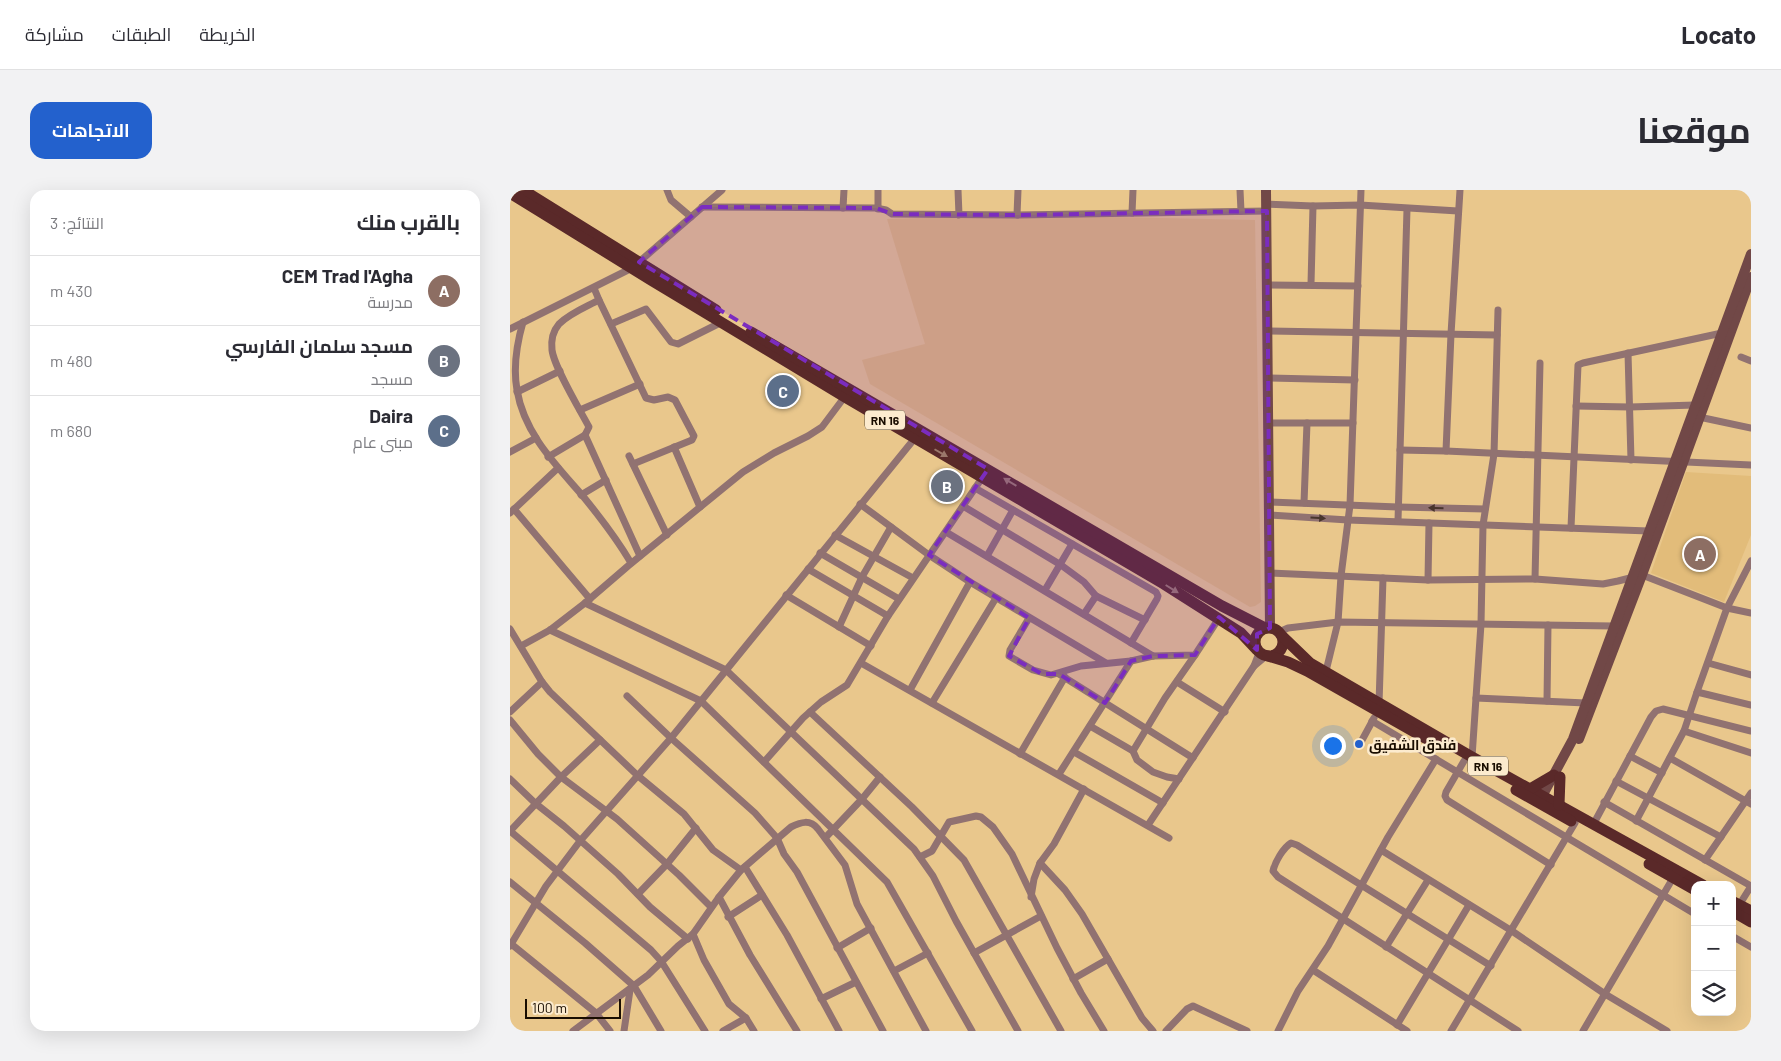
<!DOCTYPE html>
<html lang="ar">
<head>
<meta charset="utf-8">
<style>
	body { margin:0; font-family:Barlow,Cairo,sans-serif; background:#f2f2f3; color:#2b2b33; direction:rtl }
	.controls { position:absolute; right:15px; bottom:15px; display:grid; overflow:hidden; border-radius:10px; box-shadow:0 5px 20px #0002 }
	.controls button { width:45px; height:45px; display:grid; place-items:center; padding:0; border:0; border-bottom:1px solid #e1e1e2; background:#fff; color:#2b2b33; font:25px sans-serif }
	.scale { position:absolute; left:15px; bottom:12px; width:96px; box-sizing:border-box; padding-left:5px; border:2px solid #190d00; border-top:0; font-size:14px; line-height:18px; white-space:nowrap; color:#190d00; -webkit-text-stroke:4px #fcebce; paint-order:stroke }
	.you { position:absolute; left:822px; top:555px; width:18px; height:18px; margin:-12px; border:4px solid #fff; border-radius:50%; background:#1a73e8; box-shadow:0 0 0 8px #1a73e833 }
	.badge { display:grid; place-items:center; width:32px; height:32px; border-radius:50%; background:#2361cd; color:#fff; font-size:16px; font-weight:700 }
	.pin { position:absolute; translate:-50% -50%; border:2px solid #fff; box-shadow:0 1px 5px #0006 }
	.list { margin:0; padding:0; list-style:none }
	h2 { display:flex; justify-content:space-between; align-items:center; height:65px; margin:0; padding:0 20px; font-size:21px }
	h2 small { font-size:16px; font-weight:400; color:#7c7c81 }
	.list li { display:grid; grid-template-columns:32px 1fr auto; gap:15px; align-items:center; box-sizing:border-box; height:70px; padding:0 20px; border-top:1px solid #e1e1e2 }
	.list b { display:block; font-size:19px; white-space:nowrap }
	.list p { margin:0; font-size:16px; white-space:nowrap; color:#7c7c81 }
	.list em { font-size:16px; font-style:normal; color:#7c7c81 }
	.icon { flex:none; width:28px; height:28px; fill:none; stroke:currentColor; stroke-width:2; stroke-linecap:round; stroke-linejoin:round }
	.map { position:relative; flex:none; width:1241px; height:841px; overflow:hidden; direction:ltr; border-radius:15px }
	header { display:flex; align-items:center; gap:30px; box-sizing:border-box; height:70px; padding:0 25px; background:#fff; border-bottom:1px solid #e1e1e2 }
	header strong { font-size:24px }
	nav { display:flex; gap:28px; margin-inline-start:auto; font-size:18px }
	.intro { display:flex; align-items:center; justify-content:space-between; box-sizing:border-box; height:120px; padding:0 30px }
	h1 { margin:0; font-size:35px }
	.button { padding:12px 22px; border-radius:15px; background:#2361cd; color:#fff; font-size:18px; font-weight:700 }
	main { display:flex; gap:30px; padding:0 30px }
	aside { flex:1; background:#fff; border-radius:15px; box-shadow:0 5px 20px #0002 }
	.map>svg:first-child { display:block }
</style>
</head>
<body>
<header>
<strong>Locato</strong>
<nav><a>الخريطة</a><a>الطبقات</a><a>مشاركة</a></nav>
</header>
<div class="intro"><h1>موقعنا</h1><a class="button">الاتجاهات</a></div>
<main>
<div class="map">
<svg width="1241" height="841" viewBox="0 0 1241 841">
	<rect width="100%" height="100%" fill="#e9c78c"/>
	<g fill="#e2bc7a">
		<polygon points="507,25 745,30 751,412 745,416 740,417 360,194 352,170 415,154 377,29"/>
		<polygon points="1176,282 1241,286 1241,345 1214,412 1141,383"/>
	</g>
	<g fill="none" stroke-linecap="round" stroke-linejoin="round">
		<g stroke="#917271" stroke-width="7">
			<polyline points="157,0 161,10 181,27"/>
			<polyline points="368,0 368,19"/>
			<polyline points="448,0 449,25"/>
			<polyline points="730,0 731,21"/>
			<polyline points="757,14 803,16 850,15 948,21"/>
			<polyline points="192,17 366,18 376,20 382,24 507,25 757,21"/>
			<polyline points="333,18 334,0"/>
			<polyline points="622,23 623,0"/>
			<polyline points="507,25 508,0"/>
			<polyline points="801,94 803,16"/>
			<polyline points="758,95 848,96"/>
			<polyline points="89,110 136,208 144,210 158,207 165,210 184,246 182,250 123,274"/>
			<path d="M13,132C7,153 3,178 7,200C14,243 45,274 72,305C90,327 107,349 121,373"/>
			<polyline points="101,134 136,119 161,152 168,154 212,132"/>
			<polyline points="0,139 122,78 212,0"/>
			<polyline points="758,141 987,145"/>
			<polyline points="1118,163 1121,270"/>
			<polyline points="1231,167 1241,171"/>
			<polyline points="758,188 845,190"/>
			<polyline points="7,202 50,181"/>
			<polyline points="1066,216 1120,217 1185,215"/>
			<polyline points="70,220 130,194"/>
			<polyline points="1189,227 1241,238"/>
			<polyline points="759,233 843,233"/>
			<path d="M75,245L79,237C70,220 44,177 42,160C41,151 43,141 49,134C60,123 76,117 89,110L84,98"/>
			<polyline points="164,257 190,317"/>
			<polyline points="890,260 936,261 1241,275"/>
			<polyline points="936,261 941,144 950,0"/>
			<polyline points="0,262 26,248"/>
			<polyline points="119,266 157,345"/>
			<polyline points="38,267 75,245 130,366"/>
			<polyline points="465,298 646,402 648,406 647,409 621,453"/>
			<polyline points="71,305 96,290"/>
			<polyline points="759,312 888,317 975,319"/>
			<polyline points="794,313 797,233"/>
			<polyline points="350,314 419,365 460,392 596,473"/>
			<polyline points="453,316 551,375 574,392 586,406 635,430"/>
			<polyline points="4,319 80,409"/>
			<polyline points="0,323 48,278"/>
			<polyline points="759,325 838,330 1139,341"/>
			<polyline points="888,331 897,19"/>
			<polyline points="1061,338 1068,175 1073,173 1212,143"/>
			<polyline points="436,342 643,466"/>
			<polyline points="325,345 403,388"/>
			<polyline points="310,363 389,409"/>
			<polyline points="477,366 503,320"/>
			<polyline points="298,379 378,426"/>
			<polyline points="759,383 918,390 1025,389 1093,394 1108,391 1132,385 1217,418 1241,423"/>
			<polyline points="1025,389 1030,173"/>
			<polyline points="918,390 919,333"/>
			<polyline points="535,400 562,354"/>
			<polyline points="276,405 361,456"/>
			<polyline points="75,413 216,480 404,659 423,686 446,731 508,841"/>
			<polyline points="574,424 586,406"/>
			<polyline points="519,428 500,460 499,466 523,480 541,485 571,476 621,471 643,466 685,465 709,428"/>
			<polyline points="329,437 352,387 381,337"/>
			<polyline points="0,439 32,492 40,502 127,585 174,624 203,660 231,680"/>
			<polyline points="40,440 191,511 377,692 462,841"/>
			<polyline points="769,442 778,438 828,432 1104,436"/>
			<polyline points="11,456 40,440 75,413 118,376 233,282 264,263 298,246 312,237 336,205"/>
			<polyline points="749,463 744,476 756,466"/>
			<polyline points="351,473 659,648"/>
			<polyline points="1198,473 1241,485"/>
			<polyline points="816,481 828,432 831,386 840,315 851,0"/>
			<polyline points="549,484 683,568"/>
			<polyline points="667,492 715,522"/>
			<polyline points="400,500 460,392"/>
			<polyline points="1187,502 1241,515"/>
			<polyline points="117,506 161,548 245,623 267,648 274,664 287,682 373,841"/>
			<polyline points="966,508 1076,513"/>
			<polyline points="1037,511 1038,435"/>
			<polyline points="422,513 486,408"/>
			<polyline points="869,514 873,388"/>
			<polyline points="0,522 32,492"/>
			<polyline points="300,522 402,617 454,670 551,841"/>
			<polyline points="0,530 28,564 51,587 90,550"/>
			<polyline points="862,531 1185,724"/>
			<polyline points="580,536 623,561 627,570 643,582 657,587 669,589"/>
			<polyline points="1174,541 1241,563"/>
			<polyline points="851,552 864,528"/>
			<polyline points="623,561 655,508 685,465"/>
			<polyline points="564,562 653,613"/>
			<polyline points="510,564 555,487"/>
			<polyline points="1120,566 1152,583"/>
			<polyline points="962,567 971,434 973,335 984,264 988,120"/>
			<polyline points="1160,568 1241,614"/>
			<polyline points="954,571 936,602 935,606 937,610 1041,675"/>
			<polyline points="254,572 293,528 311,512 337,495 378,426 474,285"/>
			<polyline points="549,584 621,471"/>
			<polyline points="0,589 25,613 54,636 108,684 140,717 178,749"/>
			<polyline points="1106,591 1211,647"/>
			<polyline points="574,599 544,654 530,673 555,700 572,724 632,828 643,841"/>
			<polyline points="1094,612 1241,696"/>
			<polyline points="1126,631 1174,541 1187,502 1217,418 1241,371"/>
			<polyline points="638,635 744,476"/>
			<polyline points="1083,635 1141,527 1146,521 1153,519 1241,541"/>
			<polyline points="0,641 141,760 151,771 195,841"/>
			<polyline points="0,641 51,587 107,629 169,685 201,717"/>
			<polyline points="316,647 352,609 370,587"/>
			<polyline points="871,660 1002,741 1095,804 1157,841"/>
			<polyline points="410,667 422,661 439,632 466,626 471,627 483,637 502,664 547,758 571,803 594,841"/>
			<polyline points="1195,670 1241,603"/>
			<polyline points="235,677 277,745 329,841"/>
			<polyline points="0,692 75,753 124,796 151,841"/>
			<polyline points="128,704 157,674 186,638"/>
			<polyline points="209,707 240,765 287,841"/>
			<polyline points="521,707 524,689 530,673"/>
			<polyline points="1228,717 1241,696"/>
			<polyline points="218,727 252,705"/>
			<polyline points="183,744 194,770 219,814 236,828 244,841"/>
			<polyline points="1222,746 1241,757"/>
			<polyline points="0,753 86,823 100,841"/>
			<polyline points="0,756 36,696 70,651 161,548 405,248"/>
			<polyline points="876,757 918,690"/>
			<polyline points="327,758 361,738"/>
			<polyline points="464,763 531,726"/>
			<path d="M981,776L787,655L781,653C773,658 765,672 763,681L768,687L1008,841"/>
			<polyline points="803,780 897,841"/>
			<polyline points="384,781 418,763"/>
			<polyline points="563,789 598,769"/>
			<polyline points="311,809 346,792"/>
			<polyline points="887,835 959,715"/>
			<polyline points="0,840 1,841"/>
			<path d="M63,841L138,785L168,756L183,744L209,707L231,680L281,637C291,632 300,629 308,639L335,675L347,714L416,841"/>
			<polyline points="114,841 120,800"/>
			<polyline points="213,841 236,828"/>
			<polyline points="656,841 677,819 683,816 737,841"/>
			<polyline points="768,841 788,801 818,756 878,647 926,569"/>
			<polyline points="941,841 1065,633"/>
			<polyline points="1073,841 1163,688"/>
		</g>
		<g stroke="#714847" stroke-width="10">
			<polyline points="756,0 760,438"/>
			<polyline points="1069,549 1132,385 1241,87"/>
			<polyline points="1029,612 1063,549 1241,64"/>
		</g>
		<g stroke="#5a2929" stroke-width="11">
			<polyline points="13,0 206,120"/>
			<polyline points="0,3 141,90 335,207 654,394 731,443 747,460"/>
			<polyline points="241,142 712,416 755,438"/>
			<circle cx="759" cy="452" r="14"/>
			<polyline points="772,446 800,473 962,567 1193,695"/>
			<polyline points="758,466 778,472 797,481 922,552"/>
			<polyline points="1020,599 1044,585"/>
			<polyline points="1006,600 1061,631"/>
			<polyline points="1049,615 1050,587"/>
			<polyline points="1139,674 1185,700"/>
			<polyline points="1222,711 1241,721"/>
			<polyline points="1222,721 1241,732"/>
		</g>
	</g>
	<defs><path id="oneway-solid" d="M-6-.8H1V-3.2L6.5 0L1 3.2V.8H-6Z" transform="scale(1.25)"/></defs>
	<g fill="#9b776b">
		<use href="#oneway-solid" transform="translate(431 263) rotate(30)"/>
		<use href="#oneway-solid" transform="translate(500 292) rotate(-149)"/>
		<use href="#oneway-solid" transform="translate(662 399) rotate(32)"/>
	</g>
	<g fill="#49352d">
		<use href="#oneway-solid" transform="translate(926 318) rotate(-179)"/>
		<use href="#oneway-solid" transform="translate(808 328) rotate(3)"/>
	</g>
	<path fill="#7b2cbf" fill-opacity="0.2" stroke="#7b2cbf" stroke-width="4" stroke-dasharray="10 6" stroke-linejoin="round" d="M192,17L366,18L382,24L507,25L757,21L760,438L747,444V460L709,427L685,465L643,466L621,471L595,513L549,484H532L499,466L519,428L419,365L478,279L129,72Z"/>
	<circle fill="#2361cd" stroke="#fcebce" stroke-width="2" cx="849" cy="554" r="5"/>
	<g text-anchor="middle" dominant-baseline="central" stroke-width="5" stroke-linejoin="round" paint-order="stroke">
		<g fill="#fcebce" stroke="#5d503e" stroke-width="1">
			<rect x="355" y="220.5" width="40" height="19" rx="4"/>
			<rect x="958" y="566.5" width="40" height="19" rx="4"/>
		</g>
		<g font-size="12" font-weight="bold" fill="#190d00">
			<text x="375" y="230">RN 16</text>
			<text x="978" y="576">RN 16</text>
		</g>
		<g font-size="14" font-weight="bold" fill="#190d00" stroke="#fcebce" text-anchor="start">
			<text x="859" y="554">فندق الشفيق</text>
		</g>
	</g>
</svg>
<div class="controls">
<button>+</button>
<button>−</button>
<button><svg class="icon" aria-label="layers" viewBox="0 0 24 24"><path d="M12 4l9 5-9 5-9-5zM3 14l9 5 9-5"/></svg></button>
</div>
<div class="scale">100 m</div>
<div class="you"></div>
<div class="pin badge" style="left:1190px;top:364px;background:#8d6e63">A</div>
<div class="pin badge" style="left:437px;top:296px;background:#6b7280">B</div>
<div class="pin badge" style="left:273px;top:201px;background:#5c6f8a">C</div>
</div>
<aside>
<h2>بالقرب منك<small>النتائج: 3</small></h2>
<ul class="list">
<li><span class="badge" style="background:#8d6e63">A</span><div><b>CEM Trad l'Agha</b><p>مدرسة</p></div><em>430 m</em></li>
<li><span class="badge" style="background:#6b7280">B</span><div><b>مسجد سلمان الفارسي</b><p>مسجد</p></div><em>480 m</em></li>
<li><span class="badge" style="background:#5c6f8a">C</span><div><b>Daira</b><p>مبنى عام</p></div><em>680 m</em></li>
</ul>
</aside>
</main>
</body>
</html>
